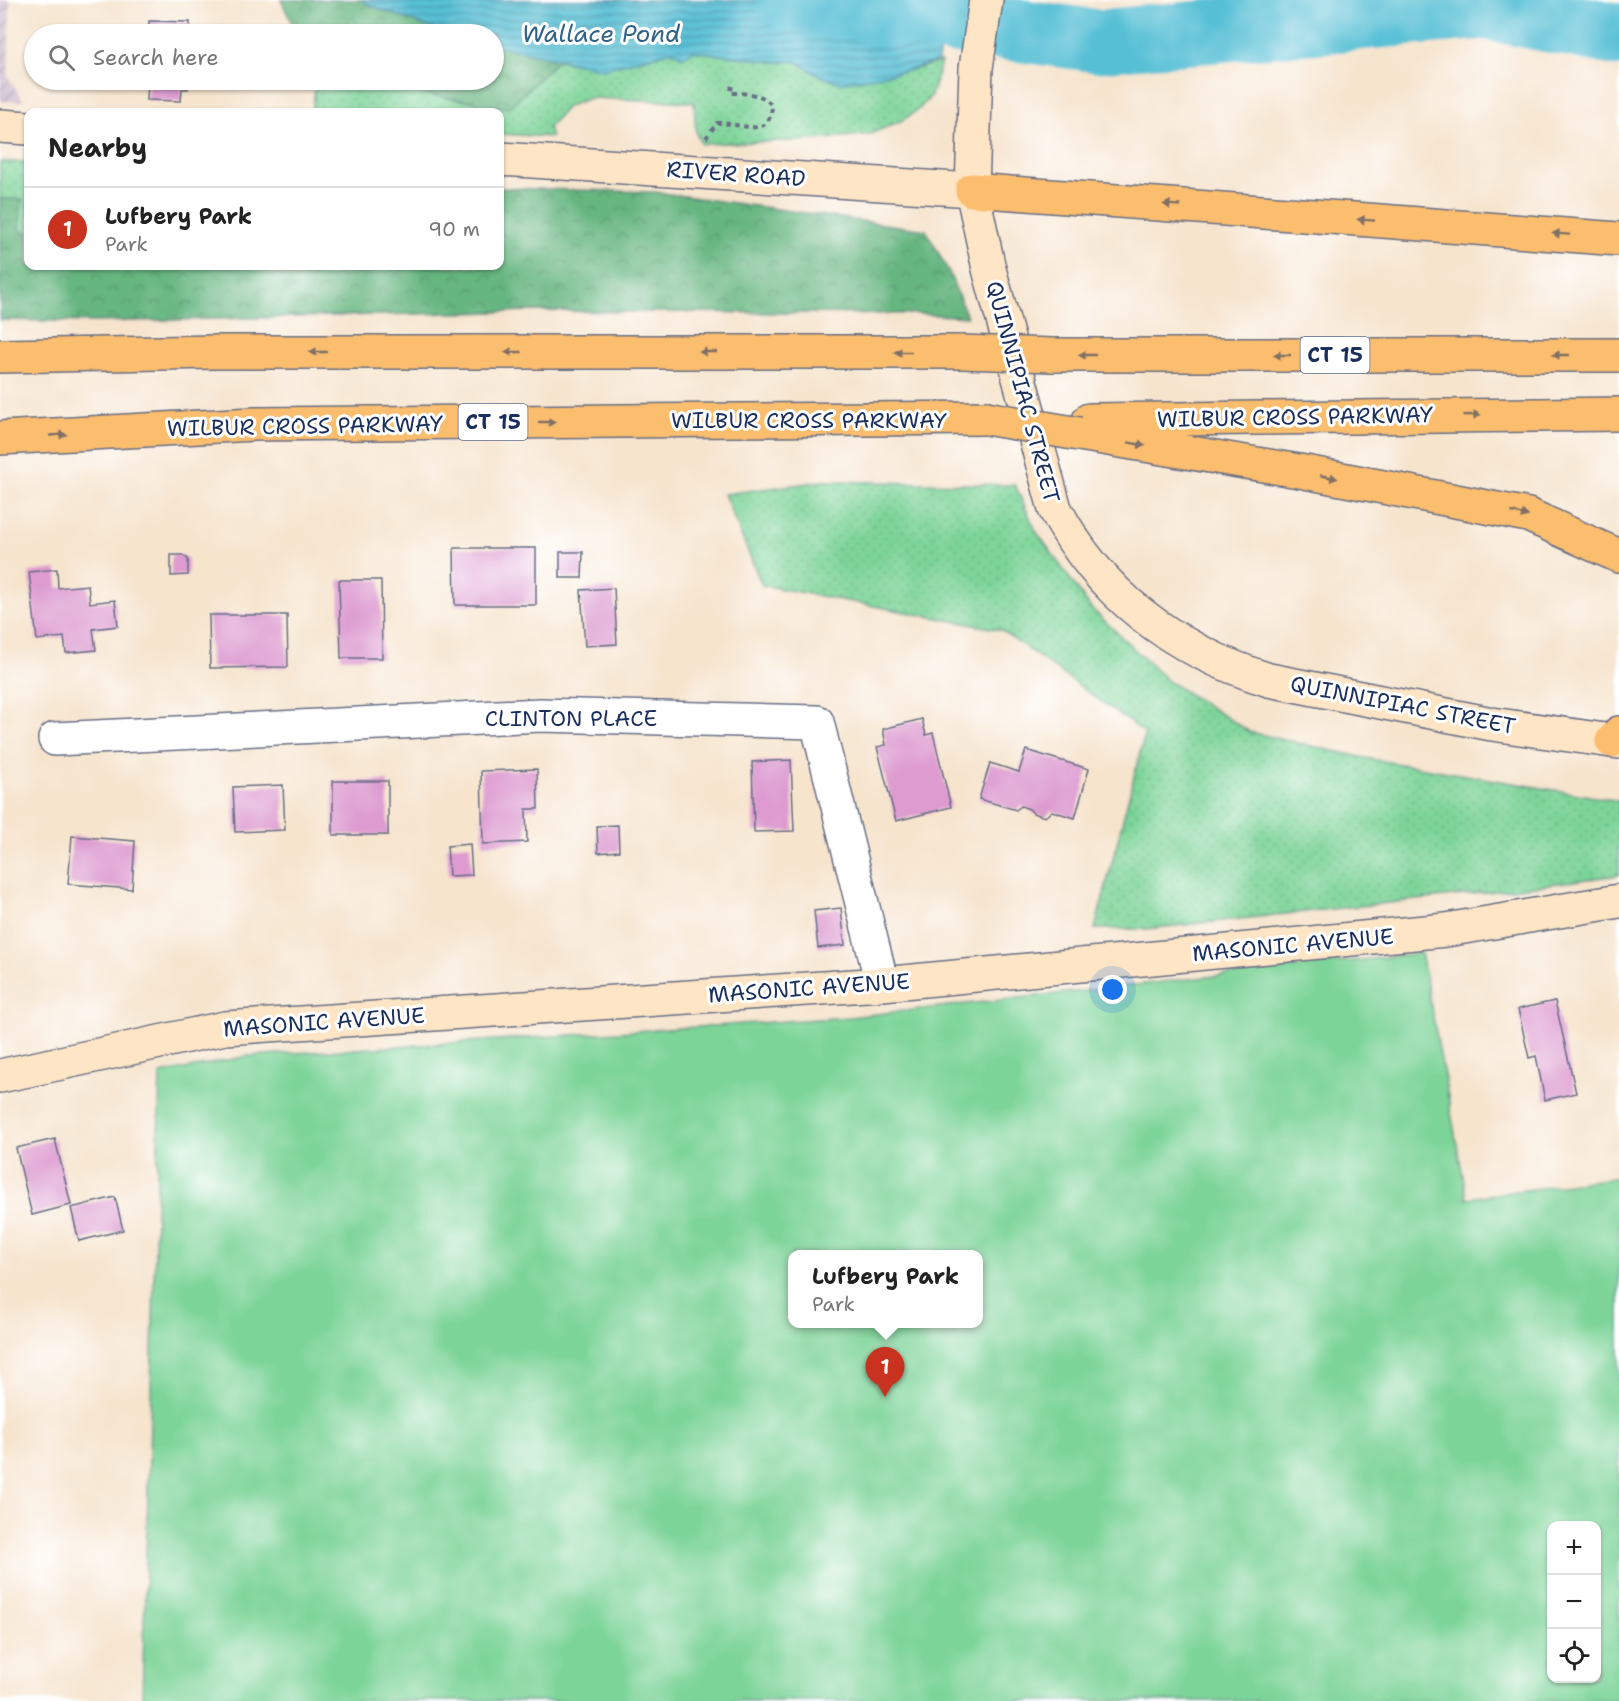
<!DOCTYPE html>
<html lang="en">
<head>
<meta charset="utf-8">
<style>
	body { margin:0; font-family:"Shantell Sans",sans-serif; background:#f2f2f2; color:#222 }
	.controls { position:absolute; right:18px; bottom:18px; display:grid; overflow:hidden; border-radius:12px; box-shadow:0 2px 4px #0004 }
	.controls button { width:54px; height:54px; display:grid; place-items:center; padding:0; border:0; border-bottom:2px solid #e0e0e0; background:#fff; color:#222; font:30px sans-serif }
	.you { position:absolute; left:1113px; top:990px; width:21px; height:21px; margin:-15px; border:4px solid #fff; border-radius:50%; background:#1a73e8; box-shadow:0 0 0 9px #1a73e833 }
	.badge { display:grid; place-items:center; width:39px; height:39px; border-radius:50%; background:#c8321e; color:#fff; font-size:20px; font-weight:700 }
	.pin { position:absolute; translate:-50% -50px; filter:drop-shadow(0 2px 3px #0008) }
	.pin::after { content:''; position:absolute; top:32px; width:21px; height:18px; background:inherit; clip-path:polygon(0 0,100% 0,50% 100%) }
	.popup { position:absolute; left:788px; top:1250px; width:195px; height:78px; box-sizing:border-box; display:grid; place-content:center; border-radius:12px; background:#fff; filter:drop-shadow(0 2px 4px #0005); font-size:20px; white-space:nowrap; color:#767676 }
	.popup b { font-size:22px; color:#222 }
	.popup::after { content:''; position:absolute; left:50%; top:100%; margin-left:-12px; border:12px solid transparent; border-top-color:#fff }
	.list { margin:0; padding:0; list-style:none }
	h2 { display:flex; justify-content:space-between; align-items:center; height:78px; margin:0; padding:0 24px; font-size:26px }
	h2 small { font-size:20px; font-weight:400; color:#767676 }
	.list li { display:grid; grid-template-columns:39px 1fr auto; gap:18px; align-items:center; box-sizing:border-box; height:84px; padding:0 24px; border-top:2px solid #e0e0e0 }
	.list b { display:block; font-size:22px; white-space:nowrap }
	.list p { margin:0; font-size:20px; white-space:nowrap; color:#767676 }
	.list em { font-size:20px; font-style:normal; color:#767676 }
	.icon { flex:none; width:33px; height:33px; fill:none; stroke:currentColor; stroke-width:2; stroke-linecap:round; stroke-linejoin:round }
	.map { position:relative; flex:none; width:1619px; height:1701px; overflow:hidden }
	.search { position:absolute; background:#fff; box-shadow:0 2px 4px #0004; left:24px; top:24px; width:480px; height:66px; display:flex; align-items:center; gap:15px; box-sizing:border-box; padding:0 21px; border-radius:33px; color:#767676; font-size:22px }
	.panel { position:absolute; background:#fff; box-shadow:0 2px 4px #0004; left:24px; top:108px; width:480px; height:162px; border-radius:12px }
	.map>svg:first-child { display:block }
</style>
</head>
<body>
<div class="map">
<svg width="1619" height="1701" viewBox="0 0 1619 1701">
	<defs>
		<pattern id="industrial-furrows" width="10" height="10" patternUnits="userSpaceOnUse" patternTransform="scale(1.5)"><rect width="10" height="10" fill="#cfbdcf"/><path d="M-1 1l2-2M0 10L10 0M9 11l2-2" fill="none" stroke="#a79aab"/></pattern>
		<pattern id="grass-dots" width="8" height="8" patternUnits="userSpaceOnUse" patternTransform="scale(1.5)"><rect width="8" height="8" fill="#7dd498"/><path d="M2 2h.1M6 6h.1" fill="none" stroke="#6bb685" stroke-width="1.8" stroke-linecap="round"/></pattern>
		<pattern id="forest-crowns" width="20" height="18" patternUnits="userSpaceOnUse" patternTransform="scale(1.5)"><rect width="20" height="18" fill="#66b680"/><path d="M2 6a3 3 0 1 1 6 0M12 15a3 3 0 1 1 6 0" fill="none" stroke="#53946c"/></pattern>
		<pattern id="water-rules" width="6" height="5" patternUnits="userSpaceOnUse" patternTransform="scale(1.5)"><rect width="6" height="5" fill="#58c0d5"/><path d="M0 2.5h6" fill="none" stroke="#489cb0"/></pattern>
	</defs>
	<rect width="100%" height="100%" fill="#fff"/>
	<filter id="ink" filterUnits="userSpaceOnUse"><feTurbulence type="fractalNoise" baseFrequency=".0167" numOctaves="2"/><feDisplacementMap in="SourceGraphic" scale="12" xChannelSelector="R" yChannelSelector="G"/><feConvolveMatrix kernelMatrix="1 2 1 2 8 2 1 2 1" color-interpolation-filters="sRGB"/></filter>
	<filter id="wash" filterUnits="userSpaceOnUse"><feTurbulence type="fractalNoise" baseFrequency=".008" numOctaves="4" result="noise"/><feDisplacementMap in="SourceGraphic" scale="24" xChannelSelector="R" yChannelSelector="G"/><feGaussianBlur stdDeviation="1.35" result="paint"/><feColorMatrix in="noise" values="0 0 0 0 0 0 0 0 0 0 0 0 0 0 0 0 0 1.4 0 .05"/><feComposite in="paint" operator="in"/></filter>
	<g filter="url(#wash)">
		<rect width="100%" height="100%" fill="#f6e4cd"/>
		<polygon fill="url(#industrial-furrows)" points="0,0 10,0 8,77 23,101 0,101"/>
		<g fill="url(#grass-dots)" stroke="#4c827b" stroke-width="1.5">
			<polygon points="672,51 684,57 692,51 777,62 796,61 816,74 907,71 941,62 931,96 919,109 903,120 870,134 814,140 701,144 696,133 694,102 590,98 568,106 548,128 552,137 500,134 500,112 312,112 316,80 343,80 509,108 558,60 603,69"/>
			<polygon points="0,162 28,162 28,233 19,231 22,199 0,199"/>
			<polygon points="824,481 1015,485 1036,531 1090,607 1168,681 1250,732 1365,758 1619,801 1619,875 1473,894 1146,929 1095,929 1145,733 1001,630 762,585 724,494"/>
		</g>
		<g fill="url(#forest-crowns)" stroke="#40726f" stroke-width="1.5">
			<polygon points="281,0 619,0 509,108 343,80 494,80 494,34 297,34"/>
			<polygon points="500,188 656,192 926,230 949,272 967,317 919,314 536,311 95,322 0,320 0,199 22,199 19,230 28,233 28,266 500,266"/>
		</g>
		<path fill="#7dd498" stroke="#4c827b" stroke-width="1.5" fill-rule="evenodd" d="M1421,953L1467,1198L1619,1177V1701H142L160,1074L248,1056L850,1017ZM792,1254H978V1324H792ZM1552,1526H1596V1678H1552Z"/>
		<polygon fill="url(#water-rules)" stroke="#3a789a" stroke-width="1.5" points="363,0 785,0 782,27 786,0 948,0 938,61 907,71 840,83 816,74 796,61 777,62 693,51 684,57 672,51 603,69 494,45 494,34 444,33 367,4"/>
		<g fill="none" stroke-linecap="round" stroke-linejoin="round">
			<polyline stroke="#58c0d5" stroke-width="63" points="787,0 1098,41 1484,8 1619,35"/>
		</g>
		<g id="blocks">
			<g fill="#dd9bd0">
				<polygon points="149,21 190,22 190,34 149,34"/>
				<polygon points="148,80 188,80 188,89 182,89 181,101 147,100"/>
				<polygon points="454,548 536,548 536,605 455,605"/>
				<polygon points="560,552 583,552 582,578 560,578"/>
				<polygon points="171,555 182,555 188,559 188,575 171,576"/>
				<polygon points="57,569 58,588 88,585 90,603 115,600 118,626 93,629 96,650 66,653 64,637 37,640 29,572"/>
				<polygon points="339,580 381,580 382,658 341,658"/>
				<polygon points="614,588 617,644 585,646 581,590"/>
				<polygon points="209,615 287,615 288,667 210,668"/>
				<polygon points="922,719 926,735 933,733 951,807 896,821 877,747 886,745 883,729"/>
				<polygon points="1026,750 1089,769 1075,818 1052,811 1045,817 1033,813 1029,809 1021,806 1016,810 979,799 990,763 1019,772"/>
				<polygon points="791,760 794,831 754,832 752,762"/>
				<polygon points="537,769 538,809 526,809 527,842 483,844 481,771"/>
				<rect x="333" y="781" width="55" height="54"/>
				<polygon points="283,785 285,830 235,832 233,787"/>
				<polygon points="618,825 619,851 598,853 597,826"/>
				<polygon points="72,836 135,841 132,889 68,884"/>
				<polygon points="470,844 472,875 449,876 447,846"/>
				<polygon points="841,908 845,945 818,948 814,911"/>
				<polygon points="1555,1001 1576,1093 1545,1100 1536,1056 1529,1058 1518,1009"/>
				<polygon points="55,1139 71,1205 32,1215 16,1148"/>
				<polygon points="115,1197 123,1230 79,1241 71,1208"/>
			</g>
		</g>
	</g>
	<g filter="url(#ink)">
		<use href="#blocks" fill-opacity="0" stroke="#686e85" stroke-width="1.5"/>
		<g fill="none" stroke-linecap="round" stroke-linejoin="round">
			<g stroke="#686e85" stroke-width="36">
				<polyline id="street" points="55,739 540,715 817,722 882,984"/>
			</g>
			<g stroke="#686e85" stroke-width="36">
				<g id="secondary">
					<path d="M986,0L976,68L972,190L989,269L1055,509C1101,597 1176,651 1269,680L1492,724L1619,742"/>
					<polyline points="0,126 28,128"/>
					<polyline points="500,159 972,190"/>
					<polyline points="0,1076 225,1028 882,984 1446,930 1619,901"/>
				</g>
			</g>
			<g stroke="#686e85" stroke-width="36">
				<g id="highway">
					<polyline points="972,190 1619,239"/>
					<polyline points="1052,355 1619,355"/>
					<polyline points="0,356 215,352 961,352"/>
					<polyline points="1089,420 1619,414"/>
					<polyline points="1079,434 1305,472 1528,515 1619,556"/>
					<polyline points="0,438 254,424 986,418"/>
					<polyline points="1612,741 1619,733"/>
				</g>
			</g>
			<path stroke="#686e85" stroke-width="4" stroke-dasharray="4.5 4.5" stroke-linecap="butt" d="M706,138L717,123C739,122 770,141 772,106C764,93 745,93 731,93L732,81"/>
			<use href="#street" stroke="#fff" stroke-width="33"/>
			<use href="#secondary" stroke="#fde5c5" stroke-width="33"/>
			<use href="#highway" stroke="#fbbd6e" stroke-width="33"/>
			<g stroke="#686e85" stroke-width="36" stroke-linecap="butt">
				<g id="highway-bridge">
					<polyline points="961,352 1052,355"/>
					<polyline points="986,418 1079,434"/>
				</g>
			</g>
			<use href="#highway-bridge" stroke="#fbbd6e" stroke-width="33"/>
		</g>
		<defs><path id="oneway-solid" d="M-6-.8H1V-3.2L6.5 0L1 3.2V.8H-6Z" transform="scale(1.5)"/></defs>
		<g fill="#806f65">
			<use href="#oneway-solid" transform="translate(1172 205) rotate(-176)"/>
			<use href="#oneway-solid" transform="translate(1366 220) rotate(-176)"/>
			<use href="#oneway-solid" transform="translate(1561 234) rotate(-176)"/>
			<use href="#oneway-solid" transform="translate(318 352) rotate(-180)"/>
			<use href="#oneway-solid" transform="translate(513 352) rotate(-180)"/>
			<use href="#oneway-solid" transform="translate(708 352) rotate(-180)"/>
			<use href="#oneway-solid" transform="translate(903 352) rotate(-180)"/>
			<use href="#oneway-solid" transform="translate(1087 355) rotate(180)"/>
			<use href="#oneway-solid" transform="translate(1282 355) rotate(180)"/>
			<use href="#oneway-solid" transform="translate(1561 355) rotate(180)"/>
			<use href="#oneway-solid" transform="translate(1472 415) rotate(-1)"/>
			<use href="#oneway-solid" transform="translate(547 422)"/>
			<use href="#oneway-solid" transform="translate(58 435) rotate(-3)"/>
			<use href="#oneway-solid" transform="translate(1137 444) rotate(10)"/>
			<use href="#oneway-solid" transform="translate(1329 477) rotate(11)"/>
			<use href="#oneway-solid" transform="translate(1520 514) rotate(13)"/>
		</g>
	</g>
	<g text-anchor="middle" dominant-baseline="central" stroke-width="6" stroke-linejoin="round" paint-order="stroke">
		<g fill="#fff" stroke="#5f6d8e" stroke-width="1.5">
			<rect x="1300.5" y="337" width="69" height="36" rx="4.5"/>
			<rect x="458.5" y="404" width="69" height="36" rx="4.5"/>
		</g>
		<g font-size="21" font-weight="bold" fill="#1b2f5e">
			<text x="1335" y="355">CT 15</text>
			<text x="493" y="422">CT 15</text>
		</g>
		<g font-size="22" fill="#1b2f5e" stroke="#fff">
			<text transform="translate(736 174) rotate(4)">RIVER ROAD</text>
			<text transform="translate(1023 392) rotate(75)">QUINNIPIAC STREET</text>
			<text transform="translate(1295 417) rotate(-1)">WILBUR CROSS PARKWAY</text>
			<text x="809" y="420">WILBUR CROSS PARKWAY</text>
			<text transform="translate(305 426) rotate(-1)">WILBUR CROSS PARKWAY</text>
			<text transform="translate(1403 705) rotate(11)">QUINNIPIAC STREET</text>
			<text x="571" y="718">CLINTON PLACE</text>
			<text transform="translate(1293 945) rotate(-5)">MASONIC AVENUE</text>
			<text transform="translate(809 988) rotate(-4)">MASONIC AVENUE</text>
			<text transform="translate(324 1022) rotate(-4)">MASONIC AVENUE</text>
		</g>
		<g font-size="24" font-style="italic" fill="#306288" stroke="#fff">
			<text x="601" y="34">Wallace Pond</text>
		</g>
	</g>
</svg>
<div class="controls">
<button>+</button>
<button>−</button>
<button><svg class="icon" aria-label="locate" viewBox="0 0 24 24"><circle cx="12" cy="12" r="6"/><path d="M12 2v4M12 18v4M2 12h4M18 12h4"/></svg></button>
</div>
<div class="you"></div>
<div class="pin badge" style="left:885px;top:1397px">1</div>
<div class="popup"><b>Lufbery Park</b>Park</div>
<div class="search"><svg class="icon" aria-label="search" viewBox="0 0 24 24"><circle cx="10" cy="10" r="6"/><path d="M15 15l6 6"/></svg>Search here</div>
<section class="panel">
<h2>Nearby<small></small></h2>
<ul class="list">
<li><span class="badge">1</span><div><b>Lufbery Park</b><p>Park</p></div><em>90 m</em></li>
</ul>
</section>
</div>
</body>
</html>
